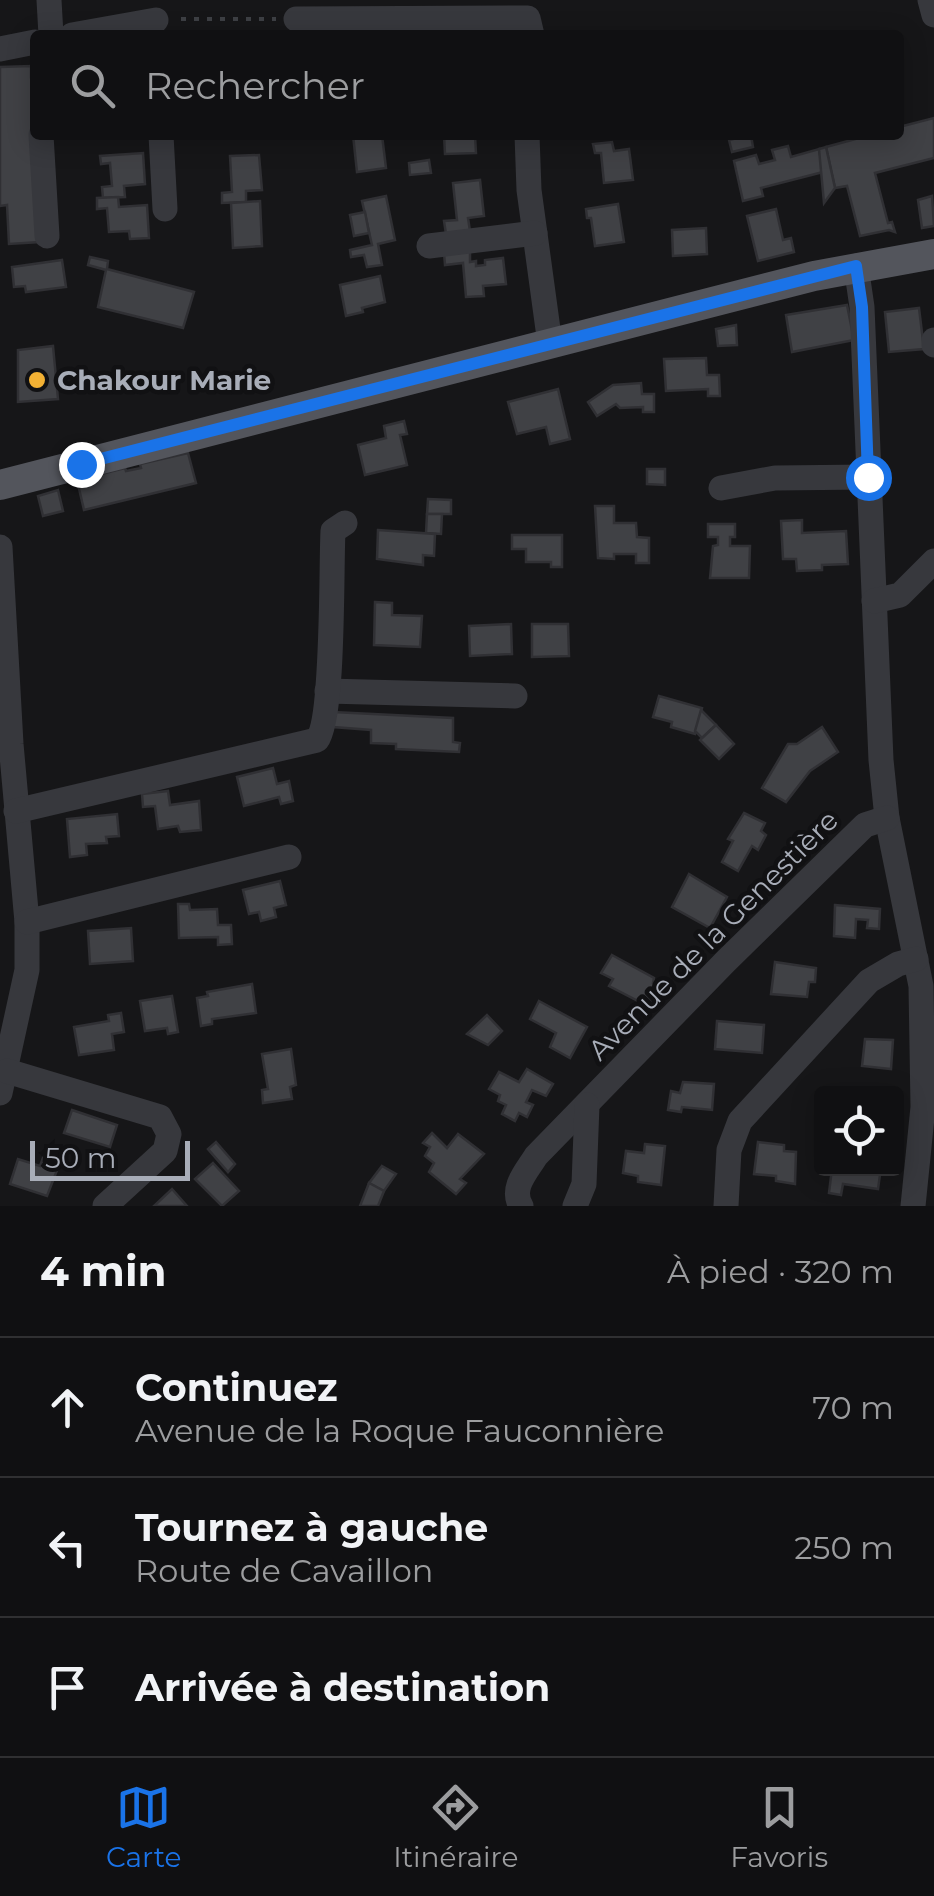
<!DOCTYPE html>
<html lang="fr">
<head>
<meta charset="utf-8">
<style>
	body { margin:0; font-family:Montserrat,sans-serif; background:#19191b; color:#f1f3f6 }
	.controls { position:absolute; right:30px; bottom:30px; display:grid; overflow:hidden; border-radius:10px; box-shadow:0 5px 25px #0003 }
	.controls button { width:90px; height:90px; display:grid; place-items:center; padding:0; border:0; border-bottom:2px solid #303032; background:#101012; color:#f1f3f6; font:50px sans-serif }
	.scale { position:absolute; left:30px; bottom:25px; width:160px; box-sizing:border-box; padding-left:10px; border:5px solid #a8adb8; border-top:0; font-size:28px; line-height:35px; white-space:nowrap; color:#a8adb8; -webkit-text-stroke:8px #111113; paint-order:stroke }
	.stop { position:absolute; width:30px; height:30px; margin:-22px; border:8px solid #1a73e8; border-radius:50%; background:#fff }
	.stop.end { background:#1a73e8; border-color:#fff; box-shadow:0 2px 10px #0008 }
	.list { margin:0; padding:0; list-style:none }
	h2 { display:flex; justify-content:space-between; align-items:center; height:130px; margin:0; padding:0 40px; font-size:42px }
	h2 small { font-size:32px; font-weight:400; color:#9c9d9f }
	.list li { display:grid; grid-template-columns:65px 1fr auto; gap:30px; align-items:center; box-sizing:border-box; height:140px; padding:0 40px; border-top:2px solid #303032 }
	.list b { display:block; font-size:38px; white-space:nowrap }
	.list p { margin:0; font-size:32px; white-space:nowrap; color:#9c9d9f }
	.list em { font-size:32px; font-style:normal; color:#9c9d9f }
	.icon { flex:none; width:55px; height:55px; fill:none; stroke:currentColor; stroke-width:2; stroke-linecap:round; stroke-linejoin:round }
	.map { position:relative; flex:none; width:934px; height:1206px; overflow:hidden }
	.search { position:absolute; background:#101012; box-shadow:0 5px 25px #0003; left:30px; right:30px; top:30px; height:110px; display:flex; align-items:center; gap:25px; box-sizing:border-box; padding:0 35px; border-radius:10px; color:#9c9d9f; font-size:38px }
	.sheet { height:550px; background:#101012 }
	nav { display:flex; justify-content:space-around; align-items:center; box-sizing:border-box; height:140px; border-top:2px solid #303032; background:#101012; font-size:28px; color:#9c9d9f }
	nav a { display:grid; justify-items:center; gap:5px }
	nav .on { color:#1a73e8 }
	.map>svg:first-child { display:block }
</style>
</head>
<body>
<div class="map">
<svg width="934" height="1206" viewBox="0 0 934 1206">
	<rect width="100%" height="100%" fill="#161618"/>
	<g fill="#404145" stroke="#303034" stroke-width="2.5">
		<polygon points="31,66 31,77 35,76 35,94 32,94 35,115 32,115 40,242 9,244 7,205 0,206 0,67"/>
		<polygon points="934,118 934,158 875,173 888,223 892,222 895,232 889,230 860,236 847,186 835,188 826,147 870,135 899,135 899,127"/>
		<polygon points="353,135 382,135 386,168 357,172"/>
		<polygon points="444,135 475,135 476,153 445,154"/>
		<polygon points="751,135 753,147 732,152 729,140"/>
		<polygon points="612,142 614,151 629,149 633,180 604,183 601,153 595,153 593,144"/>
		<polygon points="788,146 791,157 819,149 823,172 761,188 763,196 743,201 734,161 756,155 759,164 775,160 772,150"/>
		<polygon points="826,147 835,188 824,203 819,149"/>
		<polygon points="143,153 145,184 124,186 125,197 103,198 102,187 112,186 110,163 101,164 100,156"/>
		<polygon points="259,155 262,190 246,191 246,202 222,203 222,193 232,192 230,156"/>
		<polygon points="429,160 431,173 410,175 409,163"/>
		<polygon points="480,180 484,216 468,218 470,231 446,234 444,221 457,220 453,183"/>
		<polygon points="386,196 395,240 378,244 382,265 367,267 364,255 351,257 350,250 372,245 362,201"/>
		<polygon points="932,196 934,226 922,228 918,200"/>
		<polygon points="118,197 119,207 147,205 149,238 130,239 129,231 109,232 107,208 97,209 97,198"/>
		<polygon points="260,201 262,246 233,248 231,203"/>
		<polygon points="618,204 624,242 595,246 591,218 587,218 586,209"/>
		<polygon points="776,209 783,240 791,238 794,252 758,261 747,216"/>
		<polygon points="365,212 369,233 354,236 350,215"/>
		<polygon points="706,228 707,254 673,256 672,230"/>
		<polygon points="470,250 470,262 476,261 476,266 485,265 485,260 503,258 506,284 483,286 484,296 466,297 463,263 445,265 444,253"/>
		<polygon points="90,257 108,261 107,269 194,292 183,328 98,307 106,270 88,265"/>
		<polygon points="62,260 66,287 26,292 25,286 14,287 12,267"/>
		<polygon points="380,276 385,302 362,308 363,312 346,316 340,285"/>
		<polygon points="847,305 854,340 792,352 786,315"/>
		<polygon points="919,308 924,349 889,352 885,312"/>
		<polygon points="736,325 737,345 718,346 716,329"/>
		<polygon points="53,346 58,399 18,402 18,350"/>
		<polygon points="706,358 707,375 719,375 720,396 708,396 708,389 666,391 664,359"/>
		<polygon points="641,383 642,394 654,394 654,412 643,412 643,407 620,408 616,404 597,416 588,402 613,385"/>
		<polygon points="558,389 570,439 550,444 546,427 517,434 508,402"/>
		<polygon points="404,421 407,434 400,435 407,465 365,475 358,445 386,438 384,426"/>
		<polygon points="188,453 196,483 84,510 77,480 125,468 126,471 141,468 140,464"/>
		<polygon points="647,469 665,469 665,485 647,484"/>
		<polygon points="58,490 63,511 43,516 38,496"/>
		<polygon points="428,499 451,500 451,514 427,514"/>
		<polygon points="595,506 614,506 614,523 636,523 637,537 649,538 649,563 636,563 636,554 614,554 614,559 598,558"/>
		<polygon points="427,514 442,514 441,534 426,533"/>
		<polygon points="802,520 802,533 846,531 848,564 822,565 822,570 797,571 796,559 783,559 781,521"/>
		<polygon points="708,524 735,524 735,537 730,537 730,546 750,546 749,578 710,578 713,546 718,545 718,537 708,537"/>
		<polygon points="378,530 435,534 434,556 423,555 423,565 377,559"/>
		<polygon points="512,535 562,535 562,567 551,567 551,562 526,562 526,549 512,549"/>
		<polygon points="375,602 392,603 392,615 422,616 420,647 374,645"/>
		<polygon points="511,624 512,654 470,656 469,626"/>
		<polygon points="532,624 568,624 569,656 532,657"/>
		<polygon points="659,696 702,708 695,734 671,727 672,722 653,717"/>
		<polygon points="701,710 716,725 702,738 695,731"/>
		<polygon points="333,712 453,718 453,742 460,743 459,752 396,749 396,744 371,743 371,730 333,727"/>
		<polygon points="716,725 734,744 719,759 700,740"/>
		<polygon points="822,727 838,752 810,771 786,802 762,788 788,744 797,744"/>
		<polygon points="273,768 277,784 289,781 293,801 281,804 279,797 244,806 237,777"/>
		<polygon points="168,791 170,805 199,801 201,830 180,832 178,826 158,829 155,806 143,807 142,794"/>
		<polygon points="744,813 765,823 761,831 766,835 758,850 752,846 738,871 722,862 733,841 728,839"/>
		<polygon points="117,814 119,836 106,837 107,843 86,844 87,855 70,857 67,819"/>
		<polygon points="689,874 727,897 710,928 672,907"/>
		<polygon points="280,881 286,905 274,908 276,917 261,921 259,912 249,914 243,890"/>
		<polygon points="178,904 189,904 190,910 217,909 218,925 231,925 232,944 218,945 218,937 179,938"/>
		<polygon points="835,905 880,909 879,929 867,928 868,920 856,919 855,938 834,936"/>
		<polygon points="131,928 133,961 90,964 88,931"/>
		<polygon points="612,955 654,978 653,983 659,986 651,1001 645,998 642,1003 609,986 613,979 601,973"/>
		<polygon points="775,962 816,968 815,982 809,982 807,997 771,994"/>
		<polygon points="252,984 256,1013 212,1019 212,1024 201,1026 197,998 208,996 207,992"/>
		<polygon points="172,996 178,1032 168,1034 167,1028 145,1031 140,1001"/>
		<polygon points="539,1001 587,1027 570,1058 550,1047 556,1033 530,1019"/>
		<polygon points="121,1013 124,1032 112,1034 114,1050 79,1055 74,1027 109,1021 108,1015"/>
		<polygon points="487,1015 502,1031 488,1045 467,1034"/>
		<polygon points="717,1021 764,1025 762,1053 715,1049"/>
		<polygon points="865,1039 893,1040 891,1069 862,1066"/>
		<polygon points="291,1049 296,1085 290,1087 292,1099 263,1103 262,1090 268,1089 262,1054"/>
		<polygon points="527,1069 553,1084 546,1096 532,1090 526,1102 533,1105 527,1117 519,1113 515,1121 502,1114 506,1105 498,1101 500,1095 489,1089 499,1072 519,1082"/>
		<polygon points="683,1082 714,1084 712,1110 682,1107 681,1112 668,1110 671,1091 680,1093"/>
		<polygon points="72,1110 117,1125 110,1147 64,1133"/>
		<polygon points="432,1133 447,1148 458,1134 484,1154 460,1179 466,1183 456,1194 429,1172 434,1163 425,1156 430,1147 423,1143"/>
		<polygon points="216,1142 235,1164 228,1172 208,1149"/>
		<polygon points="758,1142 784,1145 784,1151 796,1152 795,1184 776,1181 776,1176 754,1174"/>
		<polygon points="645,1144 665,1146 661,1185 638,1182 638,1176 623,1173 626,1151 644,1153"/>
		<polygon points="44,1155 61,1160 47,1196 10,1184 18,1159 40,1166"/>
		<polygon points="213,1163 239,1191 222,1206 195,1179"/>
		<polygon points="382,1166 396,1174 384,1191 369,1183"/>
		<polygon points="832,1168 881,1168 878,1189 843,1184 841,1195 829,1193"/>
		<polygon points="369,1183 384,1191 378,1206 360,1206"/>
		<polygon points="172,1189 187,1206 154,1206"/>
	</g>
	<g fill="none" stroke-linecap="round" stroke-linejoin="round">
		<polyline stroke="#3d3f44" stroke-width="4" stroke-dasharray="5 8" stroke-linecap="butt" points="181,19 276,19"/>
		<g stroke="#37383d" stroke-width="25">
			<polyline points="49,0 51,35"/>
			<polyline points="930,0 934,15"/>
			<polyline points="296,19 528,18 532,35"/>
			<polyline points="72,35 156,20"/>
			<polyline points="0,49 35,42"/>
			<polyline points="41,135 47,236"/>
			<polyline points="161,135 165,209"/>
			<polyline points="527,135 529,190 550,344"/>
			<polyline points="429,246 535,233"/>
			<polyline points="856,266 862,307 881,760 887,818 921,986 923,1107 913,1206"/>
			<polyline points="934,340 934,345"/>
			<polyline points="721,488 775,478 868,477"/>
			<polyline points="0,547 11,744 27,922 27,970 0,1093"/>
			<polyline points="874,601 900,595 934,561"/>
			<polyline points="327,691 515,696"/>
			<path d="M16,811L317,740C334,719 331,567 333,531L345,523"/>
			<polyline points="27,922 289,857"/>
			<polyline points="7,1071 160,1117 169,1134 165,1151 105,1206"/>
			<path d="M521,1206C510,1188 527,1171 536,1156L726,961L865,825L887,818"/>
			<polyline points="575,1206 584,1184 587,1105"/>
			<polyline points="726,1206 729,1150 740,1121 869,981 898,964 916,959"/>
		</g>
		<polyline stroke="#53555c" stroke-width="30" points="0,485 814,276 934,254"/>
	</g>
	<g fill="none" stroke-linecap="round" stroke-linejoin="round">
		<polyline stroke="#1a73e8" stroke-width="12" points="81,464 856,266 862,307 868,477"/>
	</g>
	<circle fill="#f2b134" stroke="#111113" stroke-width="4" cx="37" cy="380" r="10"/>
	<g text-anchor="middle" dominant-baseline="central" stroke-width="9" stroke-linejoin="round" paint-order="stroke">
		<g font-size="28" font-weight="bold" fill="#a8adb8" stroke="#111113" text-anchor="start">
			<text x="57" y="380">Chakour Marie</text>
		</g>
		<g font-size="28" fill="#a8adb8" stroke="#111113">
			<text transform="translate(713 935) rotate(-45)">Avenue de la Genestière</text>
		</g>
	</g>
</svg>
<div class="controls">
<button><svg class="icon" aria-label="locate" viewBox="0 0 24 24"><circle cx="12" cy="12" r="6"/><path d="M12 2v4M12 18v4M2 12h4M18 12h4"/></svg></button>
</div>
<div class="scale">50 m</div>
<div class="stop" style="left:868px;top:477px"></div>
<div class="stop end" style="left:81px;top:464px"></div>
<div class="search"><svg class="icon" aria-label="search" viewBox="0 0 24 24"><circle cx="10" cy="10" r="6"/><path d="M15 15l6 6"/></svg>Rechercher</div>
</div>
<section class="sheet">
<h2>4 min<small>À pied · 320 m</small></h2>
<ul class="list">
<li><svg class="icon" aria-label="ahead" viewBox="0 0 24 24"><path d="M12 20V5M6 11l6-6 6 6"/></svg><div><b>Continuez</b><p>Avenue de la Roque Fauconnière</p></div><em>70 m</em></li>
<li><svg class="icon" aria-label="left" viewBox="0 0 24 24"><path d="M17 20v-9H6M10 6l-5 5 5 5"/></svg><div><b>Tournez à gauche</b><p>Route de Cavaillon</p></div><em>250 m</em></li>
<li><svg class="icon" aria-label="arrive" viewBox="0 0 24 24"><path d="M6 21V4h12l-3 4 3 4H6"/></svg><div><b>Arrivée à destination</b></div></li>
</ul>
</section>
<nav>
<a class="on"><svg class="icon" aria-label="map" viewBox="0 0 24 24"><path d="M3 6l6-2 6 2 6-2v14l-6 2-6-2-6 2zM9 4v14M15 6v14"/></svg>Carte</a>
<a><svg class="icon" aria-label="directions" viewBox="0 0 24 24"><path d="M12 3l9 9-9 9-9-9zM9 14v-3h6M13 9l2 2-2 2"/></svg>Itinéraire</a>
<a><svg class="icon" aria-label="saved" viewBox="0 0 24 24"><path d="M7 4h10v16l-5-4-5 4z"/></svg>Favoris</a>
</nav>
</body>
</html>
